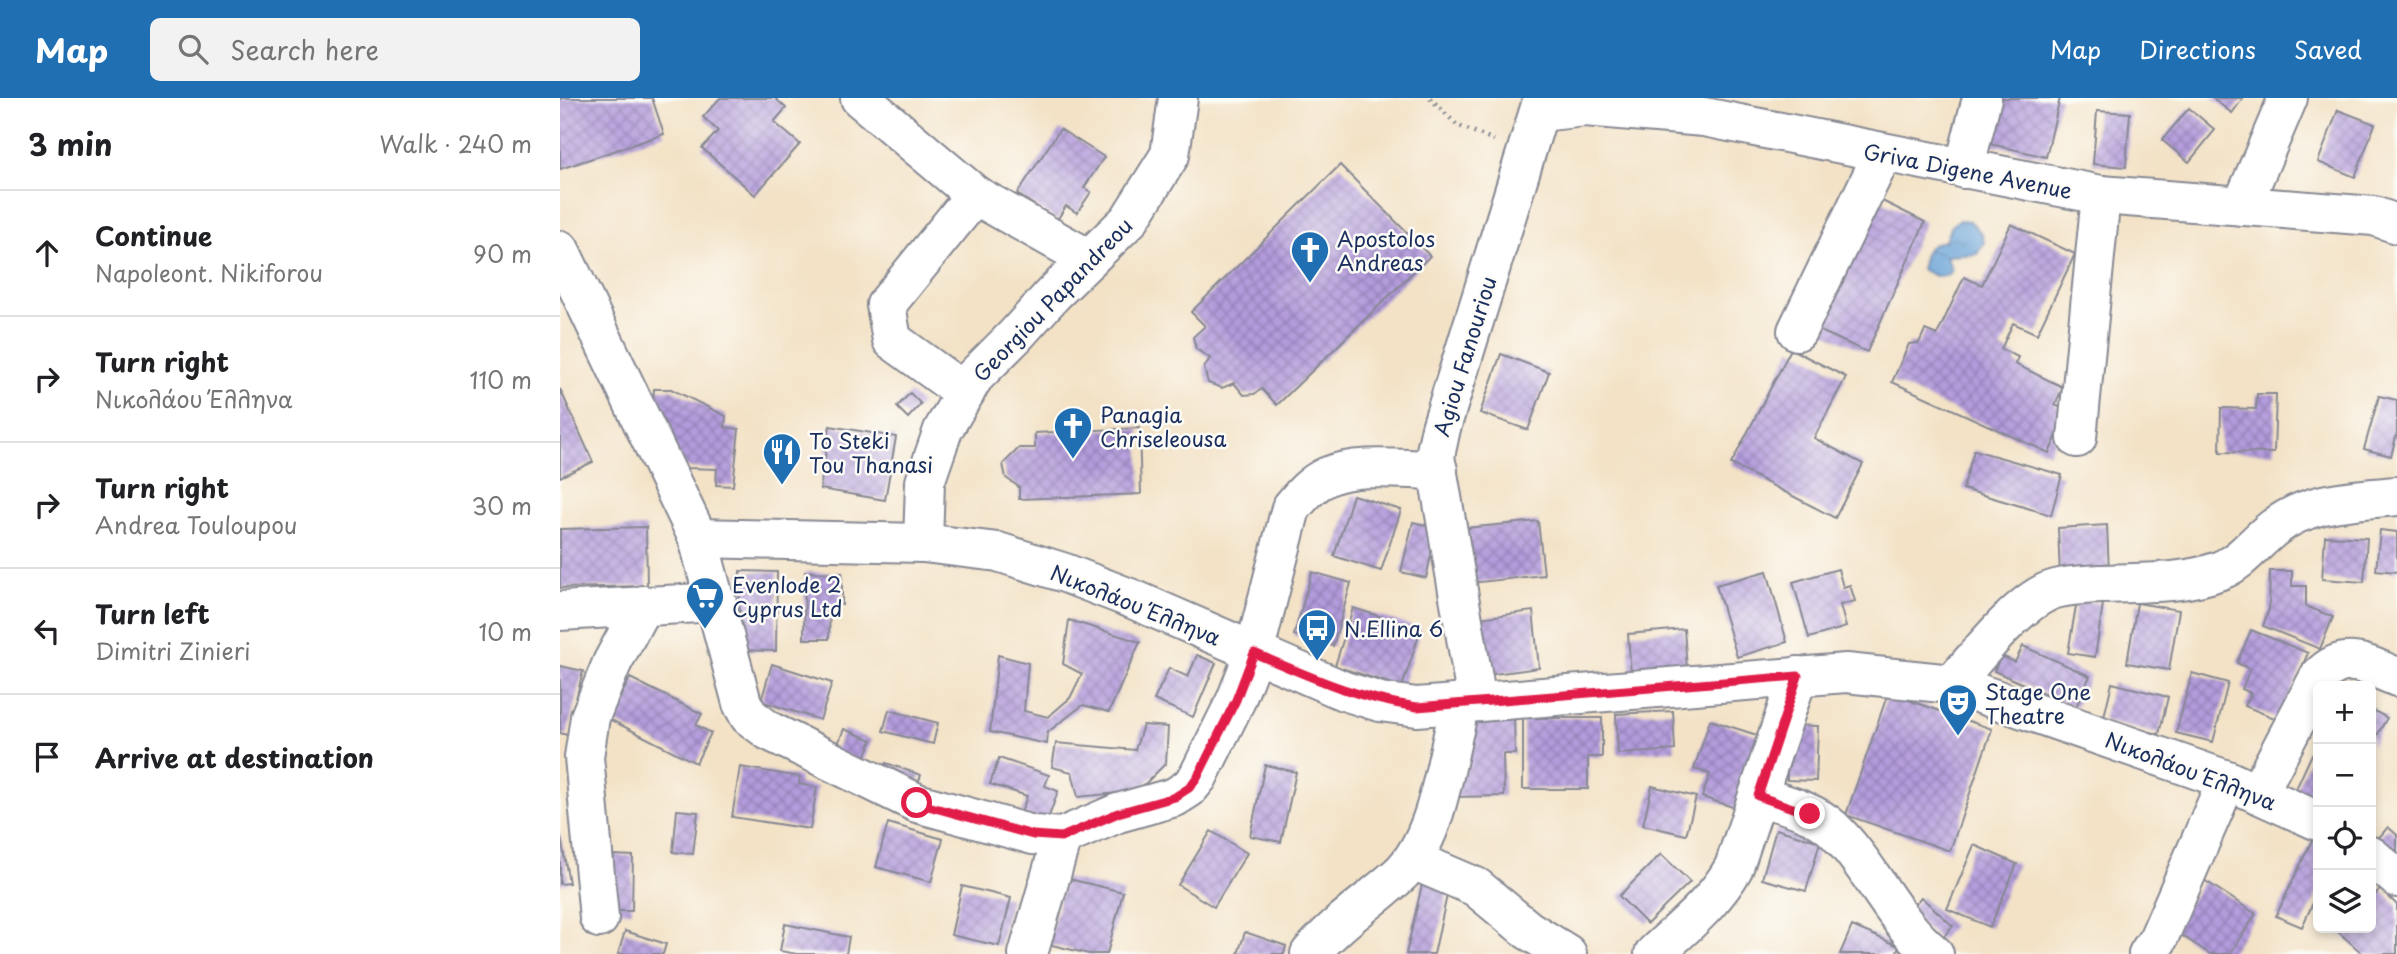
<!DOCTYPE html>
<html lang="en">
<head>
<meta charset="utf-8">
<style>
	body { margin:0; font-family:"Playpen Sans",sans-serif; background:#f2f2f2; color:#202124 }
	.controls { position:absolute; right:21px; bottom:21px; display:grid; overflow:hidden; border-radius:10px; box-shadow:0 4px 10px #0003 }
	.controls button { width:63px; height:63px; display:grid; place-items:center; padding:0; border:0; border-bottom:2px solid #e0e0e0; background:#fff; color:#202124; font:35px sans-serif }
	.stop { position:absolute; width:21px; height:21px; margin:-16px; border:5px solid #e11d48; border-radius:50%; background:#fff }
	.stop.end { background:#e11d48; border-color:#fff; box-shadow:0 2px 7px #0008 }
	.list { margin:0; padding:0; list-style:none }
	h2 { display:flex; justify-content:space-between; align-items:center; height:91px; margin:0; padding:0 28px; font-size:30px }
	h2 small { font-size:23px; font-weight:400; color:#757577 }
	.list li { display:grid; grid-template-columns:46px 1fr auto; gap:21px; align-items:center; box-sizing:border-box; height:126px; padding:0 28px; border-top:2px solid #e0e0e0 }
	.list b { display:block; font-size:26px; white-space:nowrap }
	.list p { margin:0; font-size:23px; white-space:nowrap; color:#757577 }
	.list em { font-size:23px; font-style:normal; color:#757577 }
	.icon { flex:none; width:38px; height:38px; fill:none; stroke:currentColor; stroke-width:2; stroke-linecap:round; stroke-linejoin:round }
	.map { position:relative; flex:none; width:1837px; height:856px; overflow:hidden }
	header { display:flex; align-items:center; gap:42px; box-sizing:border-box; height:98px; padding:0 35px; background:#1f6fb2; color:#fff }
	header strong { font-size:33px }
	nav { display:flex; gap:38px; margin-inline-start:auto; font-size:24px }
	.search { width:490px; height:63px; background:#f2f2f2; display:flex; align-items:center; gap:18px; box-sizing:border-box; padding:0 24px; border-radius:10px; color:#757577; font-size:26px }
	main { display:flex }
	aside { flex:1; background:#fff }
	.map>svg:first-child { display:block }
</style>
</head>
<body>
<header>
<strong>Map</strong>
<div class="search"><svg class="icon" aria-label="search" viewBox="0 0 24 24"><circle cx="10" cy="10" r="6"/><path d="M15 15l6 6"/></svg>Search here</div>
<nav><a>Map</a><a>Directions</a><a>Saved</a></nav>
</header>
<main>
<aside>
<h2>3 min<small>Walk · 240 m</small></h2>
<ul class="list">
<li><svg class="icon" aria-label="ahead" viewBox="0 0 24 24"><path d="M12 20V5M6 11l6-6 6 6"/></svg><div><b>Continue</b><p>Napoleont. Nikiforou</p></div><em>90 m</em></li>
<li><svg class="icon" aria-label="right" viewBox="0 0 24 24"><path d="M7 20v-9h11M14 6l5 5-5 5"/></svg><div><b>Turn right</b><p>Νικολάου Έλληνα</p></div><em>110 m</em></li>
<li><svg class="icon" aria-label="right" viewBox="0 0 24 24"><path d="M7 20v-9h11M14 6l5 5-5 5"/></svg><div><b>Turn right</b><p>Andrea Touloupou</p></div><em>30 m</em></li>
<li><svg class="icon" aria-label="left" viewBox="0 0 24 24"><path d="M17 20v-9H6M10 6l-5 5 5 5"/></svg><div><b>Turn left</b><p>Dimitri Zinieri</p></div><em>10 m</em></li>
<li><svg class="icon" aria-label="arrive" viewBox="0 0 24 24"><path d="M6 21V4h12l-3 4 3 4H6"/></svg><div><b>Arrive at destination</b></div></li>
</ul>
</aside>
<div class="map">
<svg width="1837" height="856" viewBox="0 0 1837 856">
	<defs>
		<pattern id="water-ripples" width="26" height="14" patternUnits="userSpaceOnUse" patternTransform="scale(1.75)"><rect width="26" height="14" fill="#67a1d6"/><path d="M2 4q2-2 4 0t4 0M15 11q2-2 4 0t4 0" fill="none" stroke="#5484b1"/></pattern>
		<pattern id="building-cross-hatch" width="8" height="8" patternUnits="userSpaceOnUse" patternTransform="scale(1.75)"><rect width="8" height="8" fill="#b49cdc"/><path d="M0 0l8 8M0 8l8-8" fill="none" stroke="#9280b6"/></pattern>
	</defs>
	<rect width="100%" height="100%" fill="#fdfcf7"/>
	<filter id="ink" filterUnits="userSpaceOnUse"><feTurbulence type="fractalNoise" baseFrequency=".0143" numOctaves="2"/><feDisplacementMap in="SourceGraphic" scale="14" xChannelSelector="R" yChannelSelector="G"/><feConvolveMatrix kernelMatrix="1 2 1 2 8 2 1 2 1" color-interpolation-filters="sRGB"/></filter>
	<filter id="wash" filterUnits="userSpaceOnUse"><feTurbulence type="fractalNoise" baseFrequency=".00686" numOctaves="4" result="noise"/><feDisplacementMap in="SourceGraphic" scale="28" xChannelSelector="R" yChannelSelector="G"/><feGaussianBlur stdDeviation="1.57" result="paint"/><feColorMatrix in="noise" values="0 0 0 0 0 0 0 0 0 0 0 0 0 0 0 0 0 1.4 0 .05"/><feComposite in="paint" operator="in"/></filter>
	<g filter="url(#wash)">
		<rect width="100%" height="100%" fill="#f3e2c6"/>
		<path fill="url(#water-ripples)" stroke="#41689a" stroke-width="2" d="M1399,122L1410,123L1422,136L1424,145L1417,156L1386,158L1392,172C1382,184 1373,177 1361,171C1366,153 1364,147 1385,143L1391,128Z"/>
		<g id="blocks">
			<g fill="url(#building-cross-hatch)">
				<polygon points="0,0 92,0 104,36 0,71"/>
				<polygon points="160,0 215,0 226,10 214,24 240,46 195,97 142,50 158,33 143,19"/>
				<polygon points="1437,0 1500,0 1486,59 1426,45"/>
				<polygon points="1652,0 1683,0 1672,15"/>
				<polygon points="1629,10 1655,32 1629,64 1602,42"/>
				<polygon points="1778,12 1815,26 1795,79 1758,64"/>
				<polygon points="1537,13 1570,15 1566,69 1533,66"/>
				<polygon points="500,31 544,59 524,90 531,94 517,115 506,108 497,122 457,96"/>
				<polygon points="780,67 870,158 717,307 702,291 694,296 684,297 674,285 662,290 648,285 644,270 650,260 636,251 633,239 645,228 631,214"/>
				<polygon points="1310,97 1365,124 1307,254 1249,228"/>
				<polygon points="1451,126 1515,156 1477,236 1453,225 1441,251 1458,259 1455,266 1503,289 1495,307 1508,313 1489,355 1332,284 1349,246 1359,245 1365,232 1377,237 1404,179 1422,187"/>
				<polygon points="1231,251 1286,279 1254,340 1303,366 1275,420 1171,366"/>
				<polygon points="941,256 989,274 968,332 920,315"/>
				<polygon points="0,291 33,364 0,379"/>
				<polygon points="94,291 111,291 166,318 165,329 179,331 173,388 156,387 157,371 127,370 92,314"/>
				<polygon points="350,295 361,306 348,320 337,309"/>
				<polygon points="1697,296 1716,296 1714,355 1660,354 1661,310 1696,311"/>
				<polygon points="1819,298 1837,302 1837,335 1831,358 1804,351"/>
				<polygon points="270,328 336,339 325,402 260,391"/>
				<polygon points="579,330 581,396 459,401 459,389 446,380 443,366 459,350 475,350 475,335"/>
				<polygon points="1414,352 1502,377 1491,417 1403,391"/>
				<polygon points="793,397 841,412 821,473 774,458"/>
				<polygon points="978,423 984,477 911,485 906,430"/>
				<polygon points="853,424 877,430 866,480 841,474"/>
				<polygon points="1547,427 1549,475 1500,478 1498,430"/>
				<polygon points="86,429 87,488 0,490 0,431"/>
				<polygon points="1820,432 1837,434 1837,474 1816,472"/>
				<polygon points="1765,438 1807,440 1804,484 1762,481"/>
				<polygon points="1278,471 1283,489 1290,487 1295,503 1280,507 1286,529 1249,540 1233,484"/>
				<polygon points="180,473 217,474 216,553 179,552"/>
				<polygon points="1207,473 1227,544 1177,559 1156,487"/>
				<polygon points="1710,473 1732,473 1732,488 1746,488 1746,508 1773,519 1760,551 1703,528 1709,511"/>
				<polygon points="245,474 282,475 282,507 270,507 269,541 244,541"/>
				<polygon points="752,474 791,485 773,548 734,537"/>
				<polygon points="1517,502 1543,506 1535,559 1508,555"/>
				<polygon points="1577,505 1619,512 1609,572 1567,565"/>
				<polygon points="793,510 861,531 842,589 775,568"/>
				<polygon points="973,513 979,570 926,577 919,520"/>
				<polygon points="509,522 580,544 549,614 523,607 488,634 487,646 430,634 438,557 468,565 464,613 488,619 510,600 522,576 503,566"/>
				<polygon points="1124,531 1127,571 1071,576 1068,536"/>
				<polygon points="1691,532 1748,555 1719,622 1685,608 1691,595 1682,591 1690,571 1677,565"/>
				<polygon points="1463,548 1530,578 1516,609 1434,573 1441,558 1455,564"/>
				<polygon points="637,557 656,565 633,619 594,602 609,570 628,579"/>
				<polygon points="212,566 272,585 260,622 201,603"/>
				<polygon points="0,568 23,573 7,637 0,635"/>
				<polygon points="1632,575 1668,585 1653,644 1616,635"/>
				<polygon points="70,580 142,616 136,627 151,635 136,665 49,621"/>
				<polygon points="1552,585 1608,599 1599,636 1543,623"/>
				<polygon points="1328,595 1432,631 1390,753 1286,717"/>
				<polygon points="1811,611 1827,620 1811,648"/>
				<polygon points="329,612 378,625 373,646 323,633"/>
				<polygon points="1113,613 1115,652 1058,656 1056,616"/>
				<polygon points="954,619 955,656 943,656 944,698 893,699 904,620"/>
				<polygon points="963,620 1042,620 1042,659 1028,659 1028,691 963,691"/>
				<polygon points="1150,622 1203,639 1179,711 1142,699 1150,676 1134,671"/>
				<polygon points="583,627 608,629 606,665 578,693 518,699 512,674 492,669 496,645 575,652"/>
				<polygon points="1228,627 1258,628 1256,683 1227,682"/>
				<polygon points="284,631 312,642 303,664 275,653"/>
				<polygon points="1752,656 1758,659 1758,704 1735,693"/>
				<polygon points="439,660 489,677 485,688 498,693 487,724 461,715 467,698 430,686"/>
				<polygon points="326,665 361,677 356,691 322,680"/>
				<polygon points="705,667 736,674 721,744 690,738"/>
				<polygon points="180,669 240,679 239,686 257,689 250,731 172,719"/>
				<polygon points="1092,688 1136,699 1126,737 1083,727"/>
				<polygon points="117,712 138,714 133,756 113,754"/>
				<polygon points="328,725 383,741 371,784 316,769"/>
				<polygon points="1828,729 1837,737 1837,760 1816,743"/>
				<polygon points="1216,731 1260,744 1246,793 1202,781"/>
				<polygon points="651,733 687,755 654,809 618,787"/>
				<polygon points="0,734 9,785 0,786"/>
				<polygon points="1752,742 1758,745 1758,794 1742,829 1716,818"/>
				<polygon points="1414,747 1457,766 1430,829 1387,811"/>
				<polygon points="1101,756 1130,784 1087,826 1059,798"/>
				<polygon points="54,757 73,758 72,813 52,813"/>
				<polygon points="864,778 890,784 874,856 846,856"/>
				<polygon points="505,780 563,794 547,856 529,856 488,846"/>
				<polygon points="1644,782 1696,816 1670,856 1650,856 1612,831"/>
				<polygon points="402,788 451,800 439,848 391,837"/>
				<polygon points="1821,791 1837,807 1837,856 1803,856 1774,830 1811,830 1811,800"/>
				<polygon points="1361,799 1393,828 1380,842 1348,814"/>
				<polygon points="225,826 289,839 286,856 237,856 220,853"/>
				<polygon points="1292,828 1339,848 1336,856 1280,856"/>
				<polygon points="65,833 106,846 103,856 58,856"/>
				<polygon points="685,834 726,848 724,856 678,856"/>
			</g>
		</g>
	</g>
	<g filter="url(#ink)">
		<use href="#blocks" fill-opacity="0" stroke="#878892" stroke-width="2"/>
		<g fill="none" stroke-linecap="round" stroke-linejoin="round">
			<g stroke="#878892" stroke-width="42">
				<g id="minor">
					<polyline points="300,0 415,97 529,161"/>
					<polyline points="980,14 1025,9 1144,19 1541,97 1814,118 1837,126"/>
					<polyline points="1404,71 1422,0"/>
					<polyline points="1682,108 1728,0"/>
					<path d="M0,152L138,440L182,605L189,618L209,633L357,705L473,737L502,739L558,715L615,699L629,690L638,679L676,602L694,555L731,410C742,397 752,385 768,378C797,365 846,372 878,372"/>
					<polyline points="1237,233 1323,55"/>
					<polyline points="405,295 332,242 326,207 415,97"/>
					<polyline points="1517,340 1541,97"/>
					<polyline points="138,440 363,445 438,454 505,475 575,502 784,593 820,604 857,609 1286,575 1392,586 1667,682 1758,723"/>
					<polyline points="363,445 365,384 383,332 414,279 455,238 493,196 569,122 610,57 618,0"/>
					<polyline points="0,513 157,504"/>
					<path d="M1392,586C1418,558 1453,510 1487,494C1503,487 1523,487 1540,486C1579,484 1624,487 1661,472C1682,464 1697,442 1715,429C1750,402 1795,402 1837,398"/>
					<polyline points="917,604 875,358 881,330 983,0"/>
					<path d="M1698,695L1759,579C1785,551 1808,568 1837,579"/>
					<path d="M1198,698C1223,706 1252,712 1272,730C1311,767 1332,822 1374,856"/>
					<polyline points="1811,758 1837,780"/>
					<polyline points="853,762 916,789 968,832 1007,856"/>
					<polyline points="39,820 24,659 30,619 52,565 83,507"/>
					<polyline points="468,856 502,739"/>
					<path d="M750,856C775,826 809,804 838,778C876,744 884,672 896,624L895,606"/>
					<path d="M1094,856C1123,829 1155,804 1174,769L1238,578"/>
					<polyline points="1588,856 1598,841 1667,682"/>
				</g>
			</g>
			<polyline stroke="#878892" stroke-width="4.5" stroke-dasharray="2 5" stroke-linecap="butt" points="870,0 897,27 934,42"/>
			<use href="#minor" stroke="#fff" stroke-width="38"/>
		</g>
	</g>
	<g fill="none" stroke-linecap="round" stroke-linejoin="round" filter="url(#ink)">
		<path stroke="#e11d48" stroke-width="9" d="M357,705L473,737L502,739L558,715L615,699L629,690L638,678L676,602L694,555C751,579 795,600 857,609L1238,578L1198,698L1250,716"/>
	</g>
	<defs>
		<g id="church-pin" transform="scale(2.0125)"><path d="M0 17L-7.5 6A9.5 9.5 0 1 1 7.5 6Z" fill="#1f6fb2" stroke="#fdfcf7"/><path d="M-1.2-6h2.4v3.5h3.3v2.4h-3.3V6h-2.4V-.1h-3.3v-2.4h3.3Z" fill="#fff"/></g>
		<g id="restaurant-pin" transform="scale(2.0125)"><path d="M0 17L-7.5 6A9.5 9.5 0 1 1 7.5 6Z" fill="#1f6fb2" stroke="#fdfcf7"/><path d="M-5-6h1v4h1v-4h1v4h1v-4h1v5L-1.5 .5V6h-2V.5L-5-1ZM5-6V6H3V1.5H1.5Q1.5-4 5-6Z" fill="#fff"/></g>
		<g id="supermarket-pin" transform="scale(2.0125)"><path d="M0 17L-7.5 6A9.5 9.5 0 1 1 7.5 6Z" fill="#1f6fb2" stroke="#fdfcf7"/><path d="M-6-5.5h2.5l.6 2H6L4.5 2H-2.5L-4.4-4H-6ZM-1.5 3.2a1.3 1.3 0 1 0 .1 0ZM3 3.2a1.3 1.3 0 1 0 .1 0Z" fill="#fff"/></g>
		<g id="bus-pin" transform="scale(2.0125)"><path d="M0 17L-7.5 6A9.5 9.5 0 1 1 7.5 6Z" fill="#1f6fb2" stroke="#fdfcf7"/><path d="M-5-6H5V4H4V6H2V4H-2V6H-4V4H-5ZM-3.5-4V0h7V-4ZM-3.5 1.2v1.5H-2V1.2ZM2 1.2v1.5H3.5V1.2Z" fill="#fff"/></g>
		<g id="theatre-pin" transform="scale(2.0125)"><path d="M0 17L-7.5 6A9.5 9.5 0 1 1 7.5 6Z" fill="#1f6fb2" stroke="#fdfcf7"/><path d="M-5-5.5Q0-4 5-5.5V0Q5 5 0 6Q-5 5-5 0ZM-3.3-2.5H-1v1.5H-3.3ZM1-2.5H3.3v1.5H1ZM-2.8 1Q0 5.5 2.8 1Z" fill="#fff"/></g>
	</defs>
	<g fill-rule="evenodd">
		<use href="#church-pin" x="750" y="152"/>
		<use href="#church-pin" x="513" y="328"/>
		<use href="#restaurant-pin" x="222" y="354"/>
		<use href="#supermarket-pin" x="145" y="498"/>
		<use href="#bus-pin" x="757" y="530"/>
		<use href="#theatre-pin" x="1398" y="605"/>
	</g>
	<g text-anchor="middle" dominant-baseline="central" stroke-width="5" stroke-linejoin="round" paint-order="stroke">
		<g font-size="21" fill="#1b2f5e" stroke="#fdfcf7">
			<text transform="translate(1408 72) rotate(11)">Griva Digene Avenue</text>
			<text transform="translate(492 201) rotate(-46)">Georgiou Papandreou</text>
			<text transform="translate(904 258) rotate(-73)">Agiou Fanouriou</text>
			<text transform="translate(576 506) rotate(22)">Νικολάου Έλληνα</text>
			<text transform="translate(1631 672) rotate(21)">Νικολάου Έλληνα</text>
		</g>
		<g font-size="21" fill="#1b2f5e" stroke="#fdfcf7" text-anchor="start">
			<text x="777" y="140">Apostolos<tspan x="777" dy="24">Andreas</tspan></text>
			<text x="540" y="316">Panagia<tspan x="540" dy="24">Chriseleousa</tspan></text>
			<text x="249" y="342">To Steki<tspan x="249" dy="24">Tou Thanasi</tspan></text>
			<text x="172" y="486">Evenlode 2<tspan x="172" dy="24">Cyprus Ltd</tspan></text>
			<text x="784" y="530">N.Ellina 6</text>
			<text x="1425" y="593">Stage One<tspan x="1425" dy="24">Theatre</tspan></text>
		</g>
	</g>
</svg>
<div class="controls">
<button>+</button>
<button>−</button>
<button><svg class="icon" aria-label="locate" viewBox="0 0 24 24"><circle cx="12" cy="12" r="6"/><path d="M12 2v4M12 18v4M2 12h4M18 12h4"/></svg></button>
<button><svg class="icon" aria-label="layers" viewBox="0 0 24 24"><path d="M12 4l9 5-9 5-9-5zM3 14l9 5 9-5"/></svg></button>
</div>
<div class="stop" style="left:357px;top:705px"></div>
<div class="stop end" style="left:1250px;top:716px"></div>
</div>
</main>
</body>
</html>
